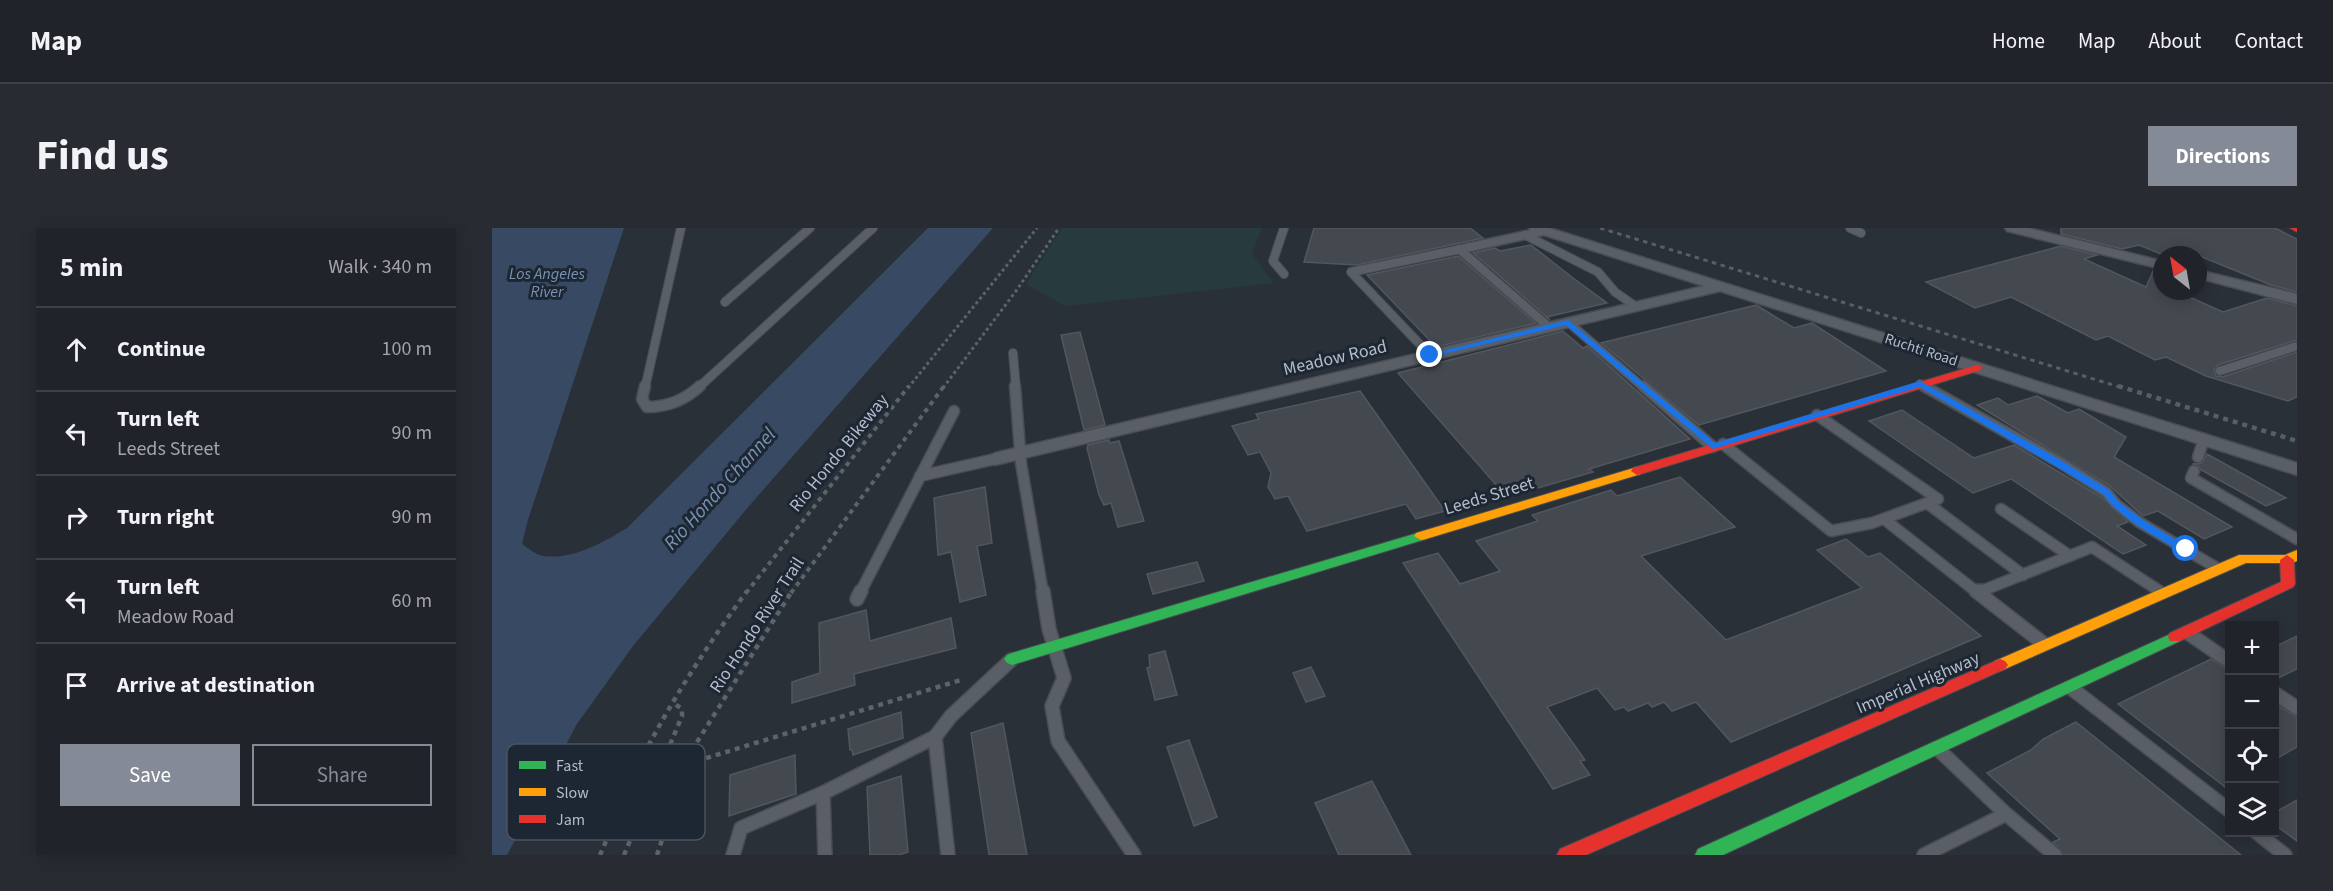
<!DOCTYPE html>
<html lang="en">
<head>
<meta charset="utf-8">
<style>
	body { margin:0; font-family:"Source Sans 3",sans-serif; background:#282c32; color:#f1f3f6 }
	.controls { position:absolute; right:18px; bottom:18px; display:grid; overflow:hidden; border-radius:0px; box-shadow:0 3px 15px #0003 }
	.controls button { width:54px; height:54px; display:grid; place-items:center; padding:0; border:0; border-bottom:2px solid #3d4147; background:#20242a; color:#f1f3f6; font:30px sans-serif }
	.compass { position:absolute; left:1661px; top:18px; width:54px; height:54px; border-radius:50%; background:#20242a; box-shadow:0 3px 15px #0003; rotate:329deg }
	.stop { position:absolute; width:18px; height:18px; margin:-14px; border:4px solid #1a73e8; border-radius:50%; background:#fff }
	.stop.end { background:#1a73e8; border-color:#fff; box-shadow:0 2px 6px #0008 }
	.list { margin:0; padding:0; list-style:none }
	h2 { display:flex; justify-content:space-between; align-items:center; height:78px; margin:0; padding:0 24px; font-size:26px }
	h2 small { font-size:20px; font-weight:400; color:#a2a4a8 }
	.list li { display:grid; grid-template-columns:39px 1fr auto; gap:18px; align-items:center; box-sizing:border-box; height:84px; padding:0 24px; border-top:2px solid #3d4147 }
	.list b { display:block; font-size:22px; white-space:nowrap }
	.list p { margin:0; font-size:20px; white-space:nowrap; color:#a2a4a8 }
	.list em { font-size:20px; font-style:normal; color:#a2a4a8 }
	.actions { display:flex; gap:12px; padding:18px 24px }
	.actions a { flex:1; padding:14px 0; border:2px solid #848b96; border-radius:0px; text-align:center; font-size:21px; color:#848b96 }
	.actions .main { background:#848b96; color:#fff }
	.icon { flex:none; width:33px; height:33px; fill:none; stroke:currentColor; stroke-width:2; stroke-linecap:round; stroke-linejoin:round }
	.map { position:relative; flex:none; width:1805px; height:627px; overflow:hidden; border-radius:0px }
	header { display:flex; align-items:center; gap:36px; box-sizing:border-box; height:84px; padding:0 30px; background:#20242a; border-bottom:2px solid #3d4147 }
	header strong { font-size:28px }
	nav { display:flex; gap:33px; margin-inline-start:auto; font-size:21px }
	.intro { display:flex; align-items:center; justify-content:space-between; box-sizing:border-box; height:144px; padding:0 36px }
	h1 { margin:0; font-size:42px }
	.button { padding:15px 27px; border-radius:0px; background:#848b96; color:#fff; font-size:21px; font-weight:700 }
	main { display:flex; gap:36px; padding:0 36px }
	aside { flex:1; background:#20242a; border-radius:0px; box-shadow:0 3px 15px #0003 }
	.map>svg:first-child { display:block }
</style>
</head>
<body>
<header>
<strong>Map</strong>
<nav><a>Home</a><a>Map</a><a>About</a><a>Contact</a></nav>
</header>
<div class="intro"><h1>Find us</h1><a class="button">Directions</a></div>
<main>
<aside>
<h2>5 min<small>Walk · 340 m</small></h2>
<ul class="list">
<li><svg class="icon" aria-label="ahead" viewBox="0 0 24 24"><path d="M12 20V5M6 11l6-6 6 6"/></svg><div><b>Continue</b></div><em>100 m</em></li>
<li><svg class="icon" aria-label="left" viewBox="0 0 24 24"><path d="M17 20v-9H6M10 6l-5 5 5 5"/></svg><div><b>Turn left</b><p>Leeds Street</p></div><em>90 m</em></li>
<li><svg class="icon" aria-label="right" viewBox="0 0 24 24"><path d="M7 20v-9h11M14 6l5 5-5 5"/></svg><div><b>Turn right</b></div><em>90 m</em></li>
<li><svg class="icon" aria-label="left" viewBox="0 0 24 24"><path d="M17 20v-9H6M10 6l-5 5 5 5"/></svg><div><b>Turn left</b><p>Meadow Road</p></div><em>60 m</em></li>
<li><svg class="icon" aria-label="arrive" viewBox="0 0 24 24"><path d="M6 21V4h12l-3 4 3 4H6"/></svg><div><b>Arrive at destination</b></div></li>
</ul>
<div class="actions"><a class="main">Save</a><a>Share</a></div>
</aside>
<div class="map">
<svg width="1805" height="627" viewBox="0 0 1805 627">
	<rect width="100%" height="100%" fill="#2a3038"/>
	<polygon fill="#273a3e" points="570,0 770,0 760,26 782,55 573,78 534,56"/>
	<path fill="#384963" d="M0,0H132L35,295L30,316C36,320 44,327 51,328C81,332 110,315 135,300L436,0H501L257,278L141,418L85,496L15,627H0Z"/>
	<g fill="#444950" stroke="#52575f" stroke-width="1.5">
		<polygon points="822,0 978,0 991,10 865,37 812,34"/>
		<polygon points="1569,0 1783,0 1805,11 1805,64 1779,57 1700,25 1670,26 1670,31 1668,30 1669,26 1647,17 1630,21 1569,6"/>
		<polygon points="1039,17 1081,50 1115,75 1055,89 1058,92 981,25 1003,20 1008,23"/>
		<polygon points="1569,18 1605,27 1592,31 1654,59 1662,41 1670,43 1670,63 1684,63 1731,84 1775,70 1805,78 1805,112 1726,137 1722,142 1724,148 1730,149 1805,124 1805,169 1796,173 1714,148 1674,129 1663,132 1616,108 1604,112 1519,69 1483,80 1434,54"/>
		<polygon points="966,28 1044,95 944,119 875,47"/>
		<polygon points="1264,77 1302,100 1320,95 1394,143 1207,197 1109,115"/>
		<polygon points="1071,103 1091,120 1095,118 1198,211 1097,241 1101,244 1022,267 1019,264 1012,266 906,145"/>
		<polygon points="588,104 613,197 592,202 569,107"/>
		<polygon points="868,163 953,283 924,291 914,276 815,303 796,268 783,271 776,259 779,245 768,224 756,227 740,198 767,191 764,186"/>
		<polygon points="1545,168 1576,185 1587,181 1634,209 1622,229 1740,299 1712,311 1666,283 1651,288 1618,258 1485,177 1506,170 1516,177"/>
		<polygon points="1410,182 1482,230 1522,217 1609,269 1636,294 1625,298 1654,317 1631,326 1519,251 1481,265 1377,193"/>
		<polygon points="617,212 618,215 627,213 652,293 626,299 619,275 612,277 607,267 595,220 596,217"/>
		<polygon points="1715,226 1794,270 1774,278 1709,242 1705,237 1700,236 1710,235"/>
		<polygon points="1188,249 1243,299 1149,328 1234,412 1370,360 1325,322 1354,311 1376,329 1388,325 1489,408 1239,514 1204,474 1180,483 1172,474 1160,479 1156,475 1136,483 1132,479 1123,482 1105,460 1055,479 1093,532 1088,533 1098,547 1061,561 911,335 946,325 968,356 1008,343 984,313 1046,293 1040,287 1119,262 1125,268"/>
		<polygon points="493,259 500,315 485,318 494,367 468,374 459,324 446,327 442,270"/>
		<polygon points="705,334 712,353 661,366 655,346"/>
		<polygon points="374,382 378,413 459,390 464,420 362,446 363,457 300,475 300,454 328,445 327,395"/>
		<polygon points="1805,408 1805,441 1782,452 1782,419"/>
		<polygon points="673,423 685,467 663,472 655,440 658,439 657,427"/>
		<polygon points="1719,431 1737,443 1737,562 1626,476"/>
		<polygon points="819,439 833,468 814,474 801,445"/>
		<polygon points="1782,476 1805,489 1805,519 1782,532"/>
		<polygon points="409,484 411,510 361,527 360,522 358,522 356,501"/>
		<polygon points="1584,494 1749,627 1571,627 1561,614 1568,611 1495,545 1539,522 1551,511"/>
		<polygon points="511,495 535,627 497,627 479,505"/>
		<polygon points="697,512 725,589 702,598 675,519"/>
		<polygon points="303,527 304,566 237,588 238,547"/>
		<polygon points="409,548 416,624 407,627 378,627 375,559"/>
		<polygon points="880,553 919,627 847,627 823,575"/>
		<polygon points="1805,572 1805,613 1782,596 1782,585"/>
	</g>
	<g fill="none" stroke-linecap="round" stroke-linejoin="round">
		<g stroke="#484c53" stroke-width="10">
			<g id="lane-far2">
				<polyline points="792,0 781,33 792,46"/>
				<polyline points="1358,0 1369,5"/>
				<polyline points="1033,7 1106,44 1123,64 1143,78"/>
				<polyline points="967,21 1057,99"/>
				<polyline points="233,74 318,0"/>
				<polyline points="1076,94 1152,160"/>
				<polyline points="521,125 524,160"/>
				<polyline points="938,127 859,44 979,19"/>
				<polyline points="1728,143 1805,118"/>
				<polyline points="1428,156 1435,160"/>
				<polyline points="153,160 189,0"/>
				<polyline points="206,160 381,0"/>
			</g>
		</g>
		<g stroke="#484c53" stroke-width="13">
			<g id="lane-far1">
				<path d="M153,158L150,171L155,179C175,179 193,172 208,158"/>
				<polyline points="523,158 529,235 551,365"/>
				<polyline points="1151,158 1221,219"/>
				<polyline points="1432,158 1567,234 1614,264 1624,276 1647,294 1725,340"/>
				<polyline points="1231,216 1339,303 1380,295 1446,271 1325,187"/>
				<polyline points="1706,229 1712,211"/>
				<polyline points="1702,243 1699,250 1805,311"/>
				<polyline points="428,248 503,231"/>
				<polyline points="1435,275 1531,347"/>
				<polyline points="1509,281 1578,328"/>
				<polyline points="1392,291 1486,365"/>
				<polyline points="1487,364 1600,319 1669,364"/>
				<polyline points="368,365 462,183"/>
			</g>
		</g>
		<g stroke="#484c53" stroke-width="16">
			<g id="lane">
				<polyline points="551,363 557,401 572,450 560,478 566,513 642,627"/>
				<polyline points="1484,363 1552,416"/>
				<polyline points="1487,364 1489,363"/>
				<polyline points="365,371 369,363"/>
				<polyline points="1696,405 1738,434"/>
				<polyline points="1579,460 1738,583"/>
				<polyline points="1782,465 1805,480"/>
				<polyline points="1448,523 1514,586 1563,627"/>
				<polyline points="331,565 333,627"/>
				<polyline points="1764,604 1793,627"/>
				<polyline points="241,627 249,600 331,565 443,509"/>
				<polyline points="456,627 443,509 459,488 519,432"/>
				<polyline points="1432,627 1514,586"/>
			</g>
		</g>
		<g stroke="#484c53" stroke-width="3">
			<g id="street">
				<polygon points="1037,0 1057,0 1805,235 1805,247 1228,63 503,237 493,231 503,225 1212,58 1052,7 979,23 972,19 974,16 1039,2"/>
				<polygon points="1513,0 1536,0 1670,33 1670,41 1515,3"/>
				<polygon points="1706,42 1805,66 1805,76 1706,50"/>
			</g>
		</g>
		<g stroke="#484c53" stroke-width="2">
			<g id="fast">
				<polygon points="929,304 936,308 934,311 520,437 515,435 512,431 515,427 520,425"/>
				<polygon points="1683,404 1688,405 1690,409 1688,413 1231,627 1203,627 1206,621"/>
			</g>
		</g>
		<g stroke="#484c53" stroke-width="2">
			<g id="slow">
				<polygon points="1145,239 1151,243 1149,246 934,311 929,312 922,308 924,305"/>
				<polygon points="1805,322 1805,333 1800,335 1754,335 1513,441 1508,443 1503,441 1500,437 1503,433 1747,327 1793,327"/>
			</g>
		</g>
		<g stroke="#484c53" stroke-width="2">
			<g id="jam">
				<polygon points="1798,0 1805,0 1805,4"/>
				<polygon points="1485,137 1489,138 1489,142 1149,246 1145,247 1139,243 1141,240"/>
				<polygon points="1795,327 1802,332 1803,356 1801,359 1688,413 1678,413 1676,409 1678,405 1789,354 1788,332"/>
				<polygon points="1508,431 1513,433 1516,437 1513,441 1094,627 1065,627 1068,621"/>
			</g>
		</g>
		<g stroke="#5d636a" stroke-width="3" stroke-dasharray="3 3" stroke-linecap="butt">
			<polyline points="416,160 545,0"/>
			<polyline points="451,160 524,63 567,0"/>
		</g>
		<g stroke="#5d636a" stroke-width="4" stroke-dasharray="4.5 4.5" stroke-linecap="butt">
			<polyline points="254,365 417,158"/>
			<polyline points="299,365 452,158"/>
		</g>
		<g stroke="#5d636a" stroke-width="4.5" stroke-dasharray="5 5" stroke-linecap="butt">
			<polyline points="195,536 472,451"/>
			<path d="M108,627C121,598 132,567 146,538C177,476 214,419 255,363"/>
			<polyline points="132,627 190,488 190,481 180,474"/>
			<polyline points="165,627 200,522 300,363"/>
		</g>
		<use href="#lane-far2" stroke="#5a5e66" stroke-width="8"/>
		<use href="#lane-far1" stroke="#5a5e66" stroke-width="10"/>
		<use href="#lane" stroke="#5a5e66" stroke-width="13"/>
		<use href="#street" fill="#5a5e66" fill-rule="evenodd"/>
		<use href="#fast" fill="#30b455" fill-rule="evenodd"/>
		<use href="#slow" fill="#ff9f0a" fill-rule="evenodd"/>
		<use href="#jam" fill="#e5322d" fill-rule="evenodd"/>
		<polyline stroke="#595d64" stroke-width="3" stroke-dasharray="4.5 4.5" stroke-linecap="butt" points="1108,0 1631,160"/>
		<polyline stroke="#595d64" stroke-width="4.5" stroke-dasharray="5 5" stroke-linecap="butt" points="1626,158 1805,213"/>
	</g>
	<path fill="#1a73e8" d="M1076,92L1223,215L1428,153L1570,233L1617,262L1627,274L1651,292L1699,321L1690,324C1662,307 1631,293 1611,266L1428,159L1221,221L1074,97L938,129L934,127Z"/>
	<g text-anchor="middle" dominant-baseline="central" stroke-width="6" stroke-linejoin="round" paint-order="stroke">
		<g font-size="15" fill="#b4bcc9" stroke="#1d2633">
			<text transform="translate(1429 122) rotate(18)">Ruchti Road</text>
		</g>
		<g font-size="16" font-style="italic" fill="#7c92b1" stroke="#1d2633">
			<text x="55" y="46">Los Angeles<tspan x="55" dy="18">River</tspan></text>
		</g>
		<g font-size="18" fill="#b4bcc9" stroke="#1d2633">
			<text transform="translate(843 130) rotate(-13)">Meadow Road</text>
			<text transform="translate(347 225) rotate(-51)">Rio Hondo Bikeway</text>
			<text transform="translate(997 268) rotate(-17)">Leeds Street</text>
			<text transform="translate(265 397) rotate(-57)">Rio Hondo River Trail</text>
			<text transform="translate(1426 455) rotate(-23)">Imperial Highway</text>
		</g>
		<g font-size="20" font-style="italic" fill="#7c92b1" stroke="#1d2633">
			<text transform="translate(228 261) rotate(-48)">Rio Hondo Channel</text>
		</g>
	</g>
	<rect x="15" y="516" width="198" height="96" rx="9" fill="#1d2633" stroke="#4a5360" stroke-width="1.5"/>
	<rect x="27" y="533" width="27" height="8" fill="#30b455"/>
	<rect x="27" y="560" width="27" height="8" fill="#ff9f0a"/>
	<rect x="27" y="587" width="27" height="8" fill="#e5322d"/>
	<g font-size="16" fill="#b4bcc9">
		<text x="64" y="543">Fast</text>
		<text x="64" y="570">Slow</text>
		<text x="64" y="597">Jam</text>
	</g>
</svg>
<div class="controls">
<button>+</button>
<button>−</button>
<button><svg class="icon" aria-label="locate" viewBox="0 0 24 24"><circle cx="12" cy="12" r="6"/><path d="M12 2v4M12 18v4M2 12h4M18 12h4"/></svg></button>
<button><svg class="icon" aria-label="layers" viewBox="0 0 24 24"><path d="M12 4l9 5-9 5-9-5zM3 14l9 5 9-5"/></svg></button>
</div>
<svg class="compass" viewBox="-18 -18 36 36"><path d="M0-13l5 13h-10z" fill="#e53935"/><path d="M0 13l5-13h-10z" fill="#a2a4a8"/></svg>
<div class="stop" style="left:1694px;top:321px"></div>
<div class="stop end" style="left:938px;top:127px"></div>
</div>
</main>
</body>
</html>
